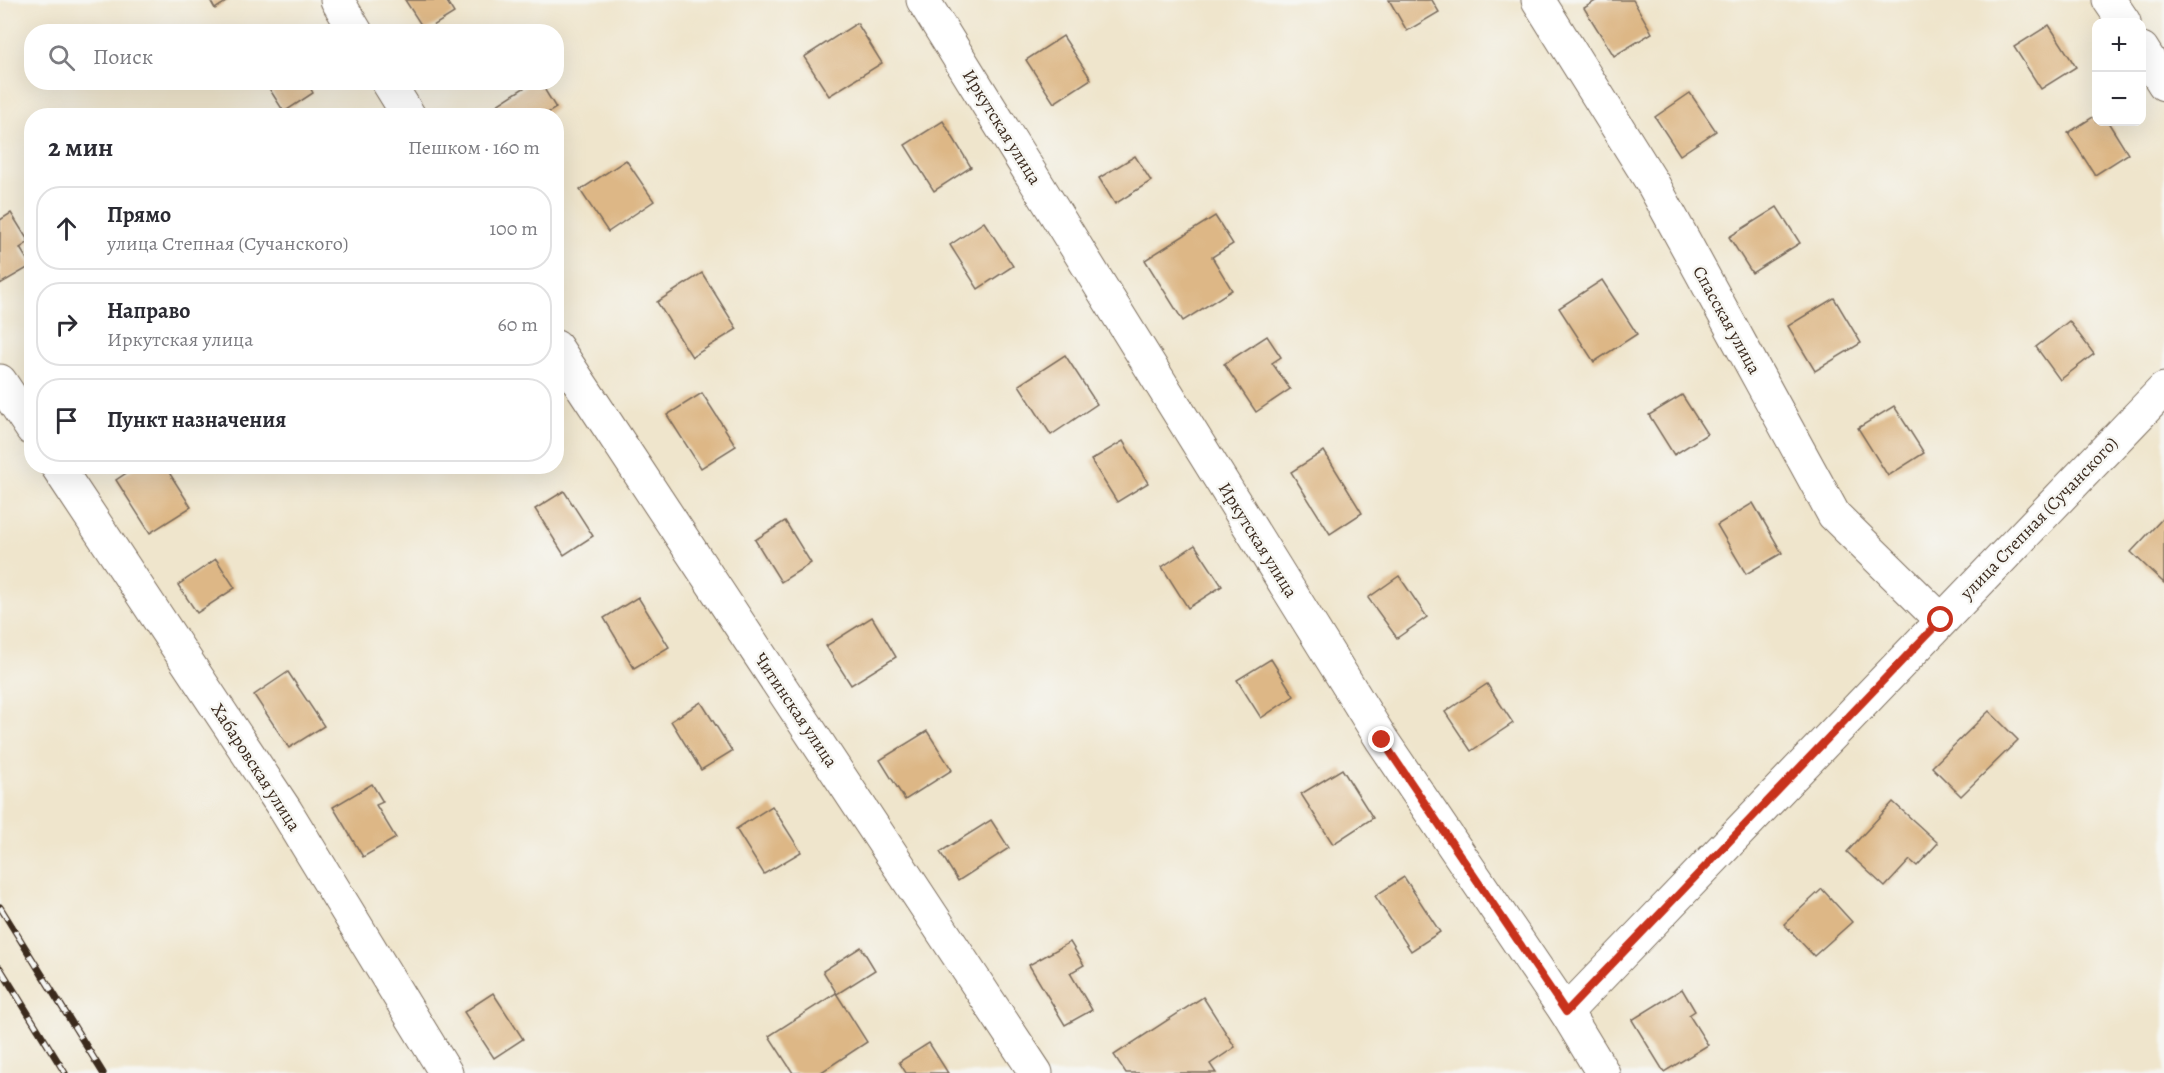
<!DOCTYPE html>
<html lang="ru">
<head>
<meta charset="utf-8">
<style>
	body { margin:0; font-family:Alegreya,serif; background:#f7f7f7; color:#2b2b33 }
	.controls { position:absolute; right:18px; top:18px; display:grid; overflow:hidden; border-radius:12px; box-shadow:0 6px 24px #0002 }
	.controls button { width:54px; height:54px; display:grid; place-items:center; padding:0; border:0; border-bottom:2px solid #e1e1e2; background:#fff; color:#2b2b33; font:30px sans-serif }
	.stop { position:absolute; width:18px; height:18px; margin:-14px; border:4px solid #c8321e; border-radius:50%; background:#fff }
	.stop.end { background:#c8321e; border-color:#fff; box-shadow:0 2px 6px #0008 }
	.list { margin:0; padding:0; list-style:none }
	h2 { display:flex; justify-content:space-between; align-items:center; height:78px; margin:0; padding:0 24px; font-size:26px }
	h2 small { font-size:20px; font-weight:400; color:#7c7c81 }
	.list li { display:grid; grid-template-columns:39px 1fr auto; gap:18px; align-items:center; box-sizing:border-box; height:84px; margin:0 12px 12px; padding:0 12px; border:2px solid #e1e1e2; border-radius:24px }
	.list b { display:block; font-size:22px; white-space:nowrap }
	.list p { margin:0; font-size:20px; white-space:nowrap; color:#7c7c81 }
	.list em { font-size:20px; font-style:normal; color:#7c7c81 }
	.icon { flex:none; width:33px; height:33px; fill:none; stroke:currentColor; stroke-width:2; stroke-linecap:round; stroke-linejoin:round }
	.map { position:relative; flex:none; width:2164px; height:1073px; overflow:hidden }
	.search { position:absolute; background:#fff; box-shadow:0 6px 24px #0002; left:24px; top:24px; width:540px; height:66px; display:flex; align-items:center; gap:15px; box-sizing:border-box; padding:0 21px; border-radius:24px; color:#7c7c81; font-size:22px }
	.panel { position:absolute; background:#fff; box-shadow:0 6px 24px #0002; left:24px; top:108px; width:540px; height:366px; border-radius:24px }
	.map>svg:first-child { display:block }
</style>
</head>
<body>
<div class="map">
<svg width="2164" height="1073" viewBox="0 0 2164 1073">
	<rect width="100%" height="100%" fill="#f6f6f2"/>
	<filter id="ink" filterUnits="userSpaceOnUse"><feTurbulence type="fractalNoise" baseFrequency=".0167" numOctaves="2"/><feDisplacementMap in="SourceGraphic" scale="12" xChannelSelector="R" yChannelSelector="G"/><feConvolveMatrix kernelMatrix="1 2 1 2 8 2 1 2 1" color-interpolation-filters="sRGB"/></filter>
	<filter id="wash" filterUnits="userSpaceOnUse"><feTurbulence type="fractalNoise" baseFrequency=".008" numOctaves="4" result="noise"/><feDisplacementMap in="SourceGraphic" scale="24" xChannelSelector="R" yChannelSelector="G"/><feGaussianBlur stdDeviation="1.35" result="paint"/><feColorMatrix in="noise" values="0 0 0 0 0 0 0 0 0 0 0 0 0 0 0 0 0 1.4 0 .05"/><feComposite in="paint" operator="in"/></filter>
	<g filter="url(#wash)">
		<rect width="100%" height="100%" fill="#efe5cc"/>
		<g id="blocks">
			<g fill="#ddb786">
				<polygon points="210,0 229,0 215,9"/>
				<polygon points="405,0 446,0 454,13 425,31"/>
				<polygon points="1389,0 1432,0 1439,12 1407,31"/>
				<polygon points="1597,0 1633,0 1652,33 1614,56 1584,8"/>
				<polygon points="857,23 882,63 829,96 804,57"/>
				<polygon points="2049,25 2076,67 2041,89 2014,47"/>
				<polygon points="1063,36 1091,79 1054,103 1026,60"/>
				<polygon points="265,82 307,82 313,93 284,112"/>
				<polygon points="533,82 540,82 556,108 543,116 503,116 497,105"/>
				<polygon points="1690,93 1716,131 1680,155 1655,117"/>
				<polygon points="2096,115 2096,122 2108,122 2128,154 2095,175 2068,133"/>
				<polygon points="943,121 971,167 934,191 905,145"/>
				<polygon points="1135,156 1151,181 1115,204 1099,178"/>
				<polygon points="626,160 654,201 608,232 580,190"/>
				<polygon points="1777,207 1800,243 1752,273 1729,237"/>
				<polygon points="11,213 29,242 20,248 31,266 0,284 0,220"/>
				<polygon points="1215,216 1233,244 1212,257 1232,290 1183,321 1145,260"/>
				<polygon points="984,222 1013,266 978,289 950,245"/>
				<polygon points="702,273 737,329 692,357 657,302"/>
				<polygon points="1602,280 1637,334 1594,362 1559,308"/>
				<polygon points="1834,298 1861,343 1815,371 1788,326"/>
				<polygon points="2069,321 2094,354 2060,380 2036,347"/>
				<polygon points="1267,336 1281,357 1272,363 1290,389 1256,412 1224,364"/>
				<polygon points="1065,355 1097,404 1051,435 1019,385"/>
				<polygon points="702,393 736,446 701,468 667,415"/>
				<polygon points="1682,395 1707,434 1674,455 1649,415"/>
				<polygon points="1894,406 1924,453 1888,476 1858,428"/>
				<polygon points="1123,441 1148,483 1117,502 1091,460"/>
				<polygon points="1324,451 1362,513 1330,534 1291,472"/>
				<polygon points="137,466 165,466 191,507 150,533 116,480"/>
				<polygon points="564,491 593,536 564,555 535,509"/>
				<polygon points="1753,503 1782,553 1746,574 1717,525"/>
				<polygon points="2164,517 2164,583 2131,552"/>
				<polygon points="785,521 811,563 781,582 755,540"/>
				<polygon points="1195,545 1222,586 1188,608 1162,567"/>
				<polygon points="216,559 235,588 197,613 178,585"/>
				<polygon points="1399,576 1427,617 1397,638 1368,598"/>
				<polygon points="638,597 669,647 634,668 604,618"/>
				<polygon points="872,617 896,657 851,685 826,646"/>
				<polygon points="1271,659 1294,696 1261,718 1237,680"/>
				<polygon points="288,672 324,726 289,748 254,695"/>
				<polygon points="1487,684 1513,723 1471,751 1445,712"/>
				<polygon points="701,702 732,751 701,770 671,721"/>
				<polygon points="1989,711 2018,740 1961,796 1932,767"/>
				<polygon points="927,731 952,770 905,800 880,760"/>
				<polygon points="1342,769 1373,818 1333,844 1301,794"/>
				<polygon points="372,784 383,802 376,805 396,838 363,857 333,807"/>
				<polygon points="1893,802 1938,843 1917,866 1910,860 1885,887 1847,852"/>
				<polygon points="772,806 801,852 764,874 736,829"/>
				<polygon points="991,820 1009,848 958,881 940,852"/>
				<polygon points="1404,877 1440,932 1411,951 1375,896"/>
				<polygon points="1822,889 1852,922 1814,956 1784,924"/>
				<polygon points="1070,942 1084,965 1070,973 1092,1010 1065,1025 1029,965"/>
				<polygon points="861,947 875,970 837,994 823,971"/>
				<polygon points="1682,989 1695,1011 1689,1015 1708,1045 1664,1072 1632,1020"/>
				<polygon points="493,993 523,1039 494,1058 464,1012"/>
				<polygon points="836,993 867,1042 820,1073 793,1073 769,1036"/>
				<polygon points="1203,997 1235,1047 1210,1064 1216,1073 1126,1073 1114,1055"/>
				<polygon points="929,1043 948,1073 906,1073 899,1062"/>
			</g>
		</g>
	</g>
	<g filter="url(#ink)">
		<use href="#blocks" fill-opacity="0" stroke="#7a6b5b" stroke-width="1.5"/>
		<g fill="none" stroke-linecap="round" stroke-linejoin="round">
			<g stroke="#7a6b5b" stroke-width="35">
				<g id="minor">
					<polyline points="337,0 356,32"/>
					<polyline points="923,0 1382,740 1566,1012 1603,1073"/>
					<polyline points="1538,0 1653,184 1834,515 1941,620"/>
					<polyline points="2109,0 2124,22"/>
					<polyline points="2142,49 2164,84"/>
					<polyline points="388,82 409,116"/>
					<polyline points="556,347 1036,1073"/>
					<polyline points="0,381 32,429"/>
					<polyline points="57,466 286,811 446,1073"/>
					<polyline points="1566,1012 2164,389"/>
				</g>
			</g>
			<use href="#minor" stroke="#fff" stroke-width="33"/>
			<g stroke="#3b2a1e" stroke-width="7">
				<g id="rail">
					<polyline points="0,907 103,1073"/>
					<polyline points="0,968 65,1073"/>
				</g>
			</g>
			<use href="#rail" stroke="#f6f6f2" stroke-width="4.5" stroke-dasharray="14" stroke-linecap="butt"/>
		</g>
	</g>
	<g fill="none" stroke-linecap="round" stroke-linejoin="round" filter="url(#ink)">
		<polyline stroke="#c8321e" stroke-width="8" points="1382,740 1566,1012 1941,620"/>
	</g>
	<g text-anchor="middle" dominant-baseline="central" stroke-width="5" stroke-linejoin="round" paint-order="stroke">
		<g font-size="18" fill="#3b2a1e" stroke="#f6f6f2">
			<text transform="translate(1002 127) rotate(58)">Иркутская улица</text>
			<text transform="translate(1727 320) rotate(61)">Спасская улица</text>
			<text transform="translate(2039 518) rotate(-46)">улица Степная (Сучанского)</text>
			<text transform="translate(1258 540) rotate(58)">Иркутская улица</text>
			<text transform="translate(796 710) rotate(56)">Читинская улица</text>
			<text transform="translate(256 767) rotate(57)">Хабаровская улица</text>
		</g>
	</g>
</svg>
<div class="controls">
<button>+</button>
<button>−</button>
</div>
<div class="stop" style="left:1941px;top:620px"></div>
<div class="stop end" style="left:1382px;top:740px"></div>
<div class="search"><svg class="icon" aria-label="search" viewBox="0 0 24 24"><circle cx="10" cy="10" r="6"/><path d="M15 15l6 6"/></svg>Поиск</div>
<section class="panel">
<h2>2 мин<small>Пешком · 160 m</small></h2>
<ul class="list">
<li><svg class="icon" aria-label="ahead" viewBox="0 0 24 24"><path d="M12 20V5M6 11l6-6 6 6"/></svg><div><b>Прямо</b><p>улица Степная (Сучанского)</p></div><em>100 m</em></li>
<li><svg class="icon" aria-label="right" viewBox="0 0 24 24"><path d="M7 20v-9h11M14 6l5 5-5 5"/></svg><div><b>Направо</b><p>Иркутская улица</p></div><em>60 m</em></li>
<li><svg class="icon" aria-label="arrive" viewBox="0 0 24 24"><path d="M6 21V4h12l-3 4 3 4H6"/></svg><div><b>Пункт назначения</b></div></li>
</ul>
</section>
</div>
</body>
</html>
